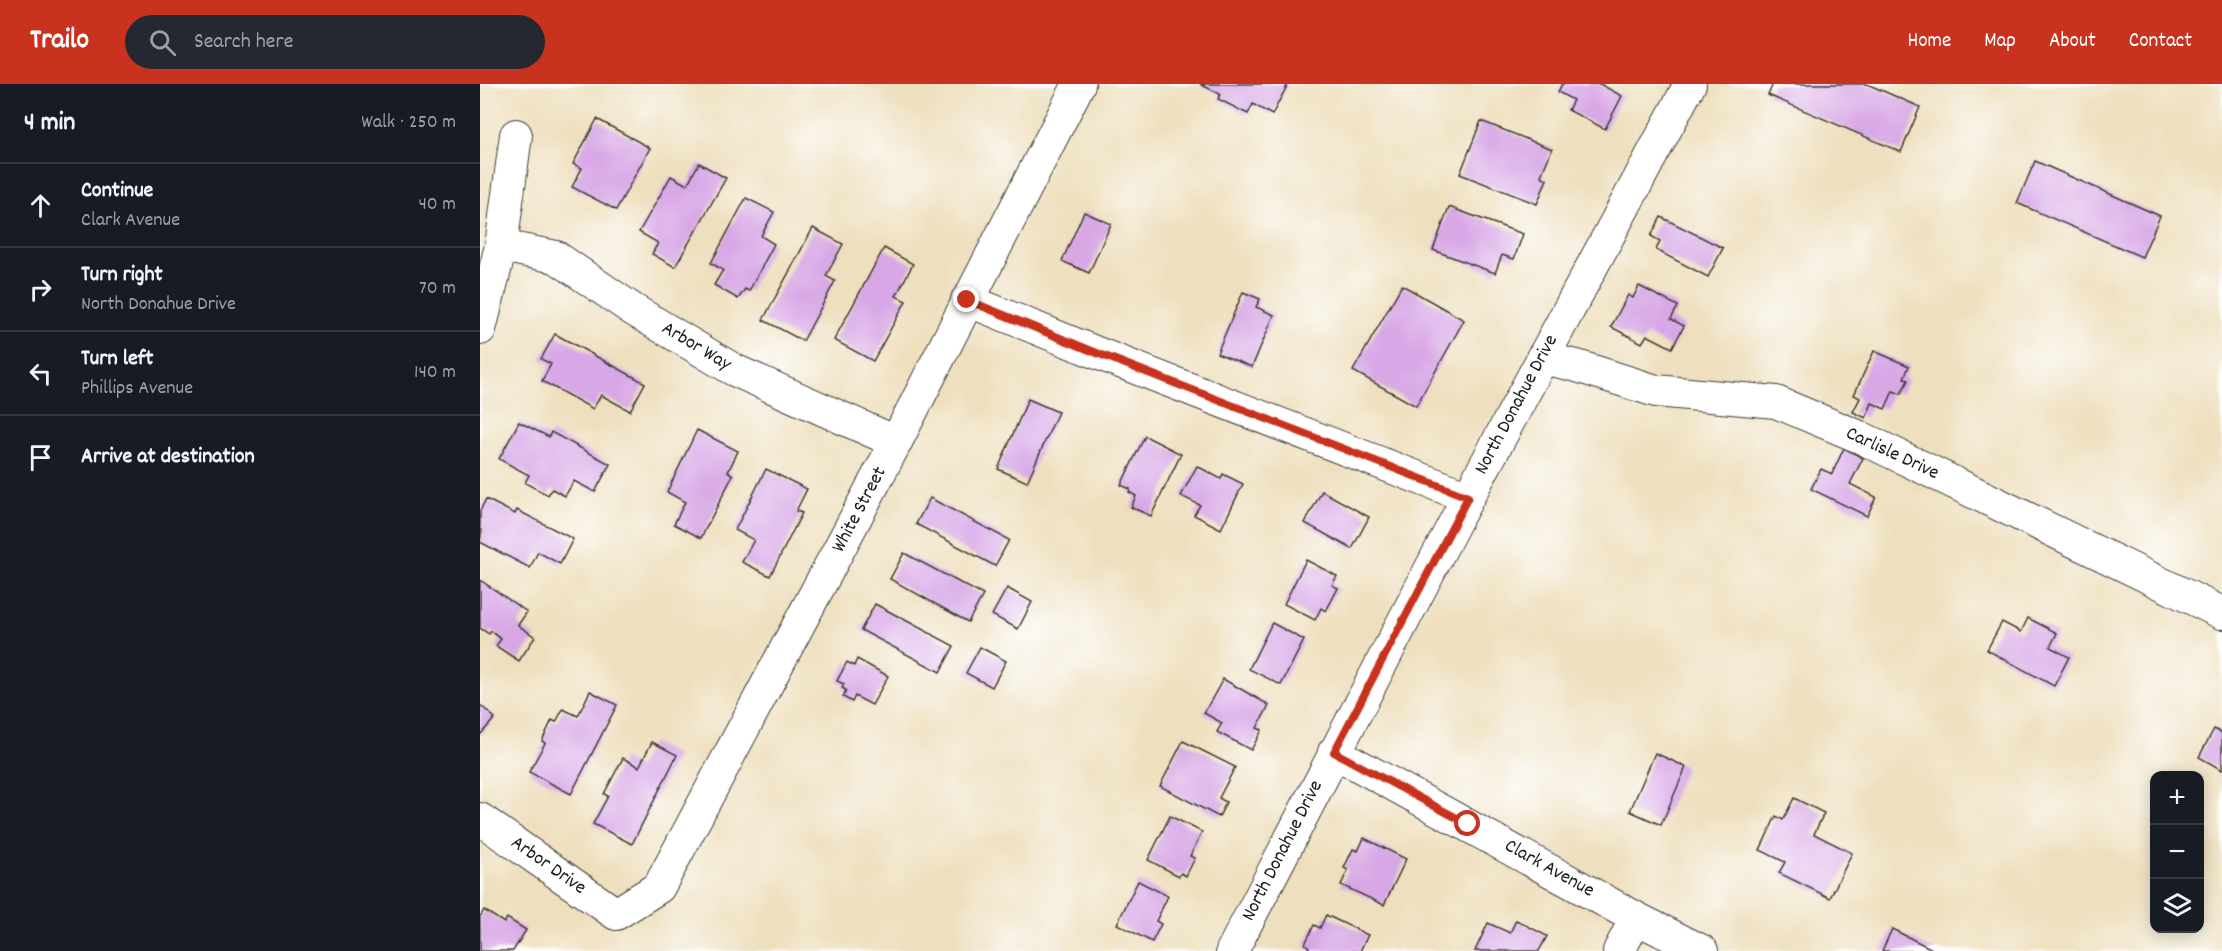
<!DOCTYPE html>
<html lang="en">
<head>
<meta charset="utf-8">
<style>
	body { margin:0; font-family:Dekko,sans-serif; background:#242831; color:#f1f3f6 }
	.controls { position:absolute; right:18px; bottom:18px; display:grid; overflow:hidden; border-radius:12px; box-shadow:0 3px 15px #0003 }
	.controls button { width:54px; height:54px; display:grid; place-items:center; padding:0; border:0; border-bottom:2px solid #363941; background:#171b24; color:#f1f3f6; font:30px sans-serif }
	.stop { position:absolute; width:18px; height:18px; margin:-14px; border:4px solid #c8321e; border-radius:50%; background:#fff }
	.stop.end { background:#c8321e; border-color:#fff; box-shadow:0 2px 6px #0008 }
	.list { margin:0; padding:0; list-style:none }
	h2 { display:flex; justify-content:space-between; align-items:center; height:78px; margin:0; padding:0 24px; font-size:26px }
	h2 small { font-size:20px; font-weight:400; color:#9ea1a6 }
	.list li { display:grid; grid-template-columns:39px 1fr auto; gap:18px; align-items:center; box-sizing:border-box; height:84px; padding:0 24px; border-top:2px solid #363941 }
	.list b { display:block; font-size:22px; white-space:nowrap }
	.list p { margin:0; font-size:20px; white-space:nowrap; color:#9ea1a6 }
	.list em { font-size:20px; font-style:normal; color:#9ea1a6 }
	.icon { flex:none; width:33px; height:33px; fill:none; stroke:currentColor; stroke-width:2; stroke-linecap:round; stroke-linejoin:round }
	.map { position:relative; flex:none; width:1742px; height:867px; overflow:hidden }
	header { display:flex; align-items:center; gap:36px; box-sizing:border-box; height:84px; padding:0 30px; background:#c8321e; color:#fff }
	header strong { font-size:28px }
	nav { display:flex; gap:33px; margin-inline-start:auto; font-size:21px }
	.search { width:420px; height:54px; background:#242831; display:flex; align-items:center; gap:15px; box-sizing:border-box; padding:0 21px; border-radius:33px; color:#9ea1a6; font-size:22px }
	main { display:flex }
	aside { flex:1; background:#171b24 }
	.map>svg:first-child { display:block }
</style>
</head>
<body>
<header>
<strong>Trailo</strong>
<div class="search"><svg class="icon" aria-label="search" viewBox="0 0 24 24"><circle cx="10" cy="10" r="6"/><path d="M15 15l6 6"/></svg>Search here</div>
<nav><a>Home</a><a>Map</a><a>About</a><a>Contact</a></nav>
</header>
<main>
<aside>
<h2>4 min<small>Walk · 250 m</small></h2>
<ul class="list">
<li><svg class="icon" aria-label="ahead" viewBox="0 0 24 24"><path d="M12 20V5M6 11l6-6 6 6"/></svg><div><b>Continue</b><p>Clark Avenue</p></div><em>40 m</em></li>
<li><svg class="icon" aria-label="right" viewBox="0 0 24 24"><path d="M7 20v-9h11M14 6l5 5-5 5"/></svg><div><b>Turn right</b><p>North Donahue Drive</p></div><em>70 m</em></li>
<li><svg class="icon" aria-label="left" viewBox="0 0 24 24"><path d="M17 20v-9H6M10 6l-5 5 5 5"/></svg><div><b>Turn left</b><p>Phillips Avenue</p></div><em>140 m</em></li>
<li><svg class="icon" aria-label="arrive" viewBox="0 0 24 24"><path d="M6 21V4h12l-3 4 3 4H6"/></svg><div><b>Arrive at destination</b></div></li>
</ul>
</aside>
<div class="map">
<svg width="1742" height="867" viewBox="0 0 1742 867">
	<rect width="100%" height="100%" fill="#fff"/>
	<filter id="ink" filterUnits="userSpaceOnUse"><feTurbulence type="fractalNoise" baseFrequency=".0167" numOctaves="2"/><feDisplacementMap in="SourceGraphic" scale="12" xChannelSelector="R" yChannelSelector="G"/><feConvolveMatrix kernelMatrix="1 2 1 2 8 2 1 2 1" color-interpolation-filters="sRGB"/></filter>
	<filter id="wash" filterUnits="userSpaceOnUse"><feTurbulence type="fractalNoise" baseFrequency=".008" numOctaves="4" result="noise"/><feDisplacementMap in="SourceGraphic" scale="24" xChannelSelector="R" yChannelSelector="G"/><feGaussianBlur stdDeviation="1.35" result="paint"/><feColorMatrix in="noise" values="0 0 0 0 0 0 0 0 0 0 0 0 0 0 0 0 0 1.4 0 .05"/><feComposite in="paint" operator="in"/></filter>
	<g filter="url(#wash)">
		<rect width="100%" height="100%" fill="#eedfbe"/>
		<g id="blocks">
			<g fill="#d8a8e6">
				<polygon points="720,0 808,0 792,31 773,20 768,30 738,15 740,10"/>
				<polygon points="1082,0 1120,0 1142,12 1125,45 1088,26 1093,16 1078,8"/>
				<polygon points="1293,0 1387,0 1440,23 1421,68 1288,11"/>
				<polygon points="117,35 170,64 136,126 92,103 102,84 93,80"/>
				<polygon points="1001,37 1072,65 1061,92 1067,95 1057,120 980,90"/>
				<polygon points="1555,77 1680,132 1662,173 1537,119"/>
				<polygon points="219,79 246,94 195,183 172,170 178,159 159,148 191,92 207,101"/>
				<polygon points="266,114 294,128 281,152 294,160 269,207 265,205 258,215 234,201 243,186 231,179"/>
				<polygon points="969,123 1043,150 1034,175 1022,171 1015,189 953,166"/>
				<polygon points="604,128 631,140 609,189 582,177"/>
				<polygon points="1181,133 1243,164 1228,193 1176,166 1180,157 1171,152"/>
				<polygon points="333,144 363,160 346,192 355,197 323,257 283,236"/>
				<polygon points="404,164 433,180 416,212 426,217 393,277 354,256"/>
				<polygon points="922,201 984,236 936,322 873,287"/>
				<polygon points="1159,202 1198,222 1191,235 1204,242 1192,264 1167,251 1162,259 1131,243 1148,211 1153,214"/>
				<polygon points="763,208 780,215 776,223 794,231 772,283 737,269"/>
				<polygon points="75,250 165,299 150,327 121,311 113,325 62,297 71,280 61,275"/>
				<polygon points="1394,267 1429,282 1424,294 1428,296 1421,310 1413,307 1405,325 1392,319 1386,334 1373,328 1380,314 1374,311"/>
				<polygon points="548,315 578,328 547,398 518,385"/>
				<polygon points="39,338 69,353 71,348 130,380 115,408 94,397 85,412 72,405 68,411 45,399 49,391 19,375"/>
				<polygon points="217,346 258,367 248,388 253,391 221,454 194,440 205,418 187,408"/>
				<polygon points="665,352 701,370 671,432 651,423 656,412 649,408 650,405 641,401"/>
				<polygon points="1364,364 1383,374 1370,400 1396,413 1387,432 1331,405 1341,385 1352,390"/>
				<polygon points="717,382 741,395 743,390 763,400 741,445 714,431 720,421 701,412"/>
				<polygon points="286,385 327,405 316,427 322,429 290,492 262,478 274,456 255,446"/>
				<polygon points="842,407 889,433 872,465 825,439"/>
				<polygon points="450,414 529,456 515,482 436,440"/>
				<polygon points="6,415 35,430 37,426 93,455 80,480 58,468 50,484 0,458 2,446 0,445 0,427"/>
				<polygon points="424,469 503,511 488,538 410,495"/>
				<polygon points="826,476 857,492 852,501 858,504 846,527 841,524 835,536 804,520"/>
				<polygon points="0,496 47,528 38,541 55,553 39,577 16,562 21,555 11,547 9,550 0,544"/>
				<polygon points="527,504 552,518 538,545 512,531"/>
				<polygon points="395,520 474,562 460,588 381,546"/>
				<polygon points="1548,534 1577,549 1570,563 1589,573 1574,602 1507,566 1522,538 1541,548"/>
				<polygon points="792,539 824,556 801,601 769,585"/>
				<polygon points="500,563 526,577 512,603 486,589"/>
				<polygon points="377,575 408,592 392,621 375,612 372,618 363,613 366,606 362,604 364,600 357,597 367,578 374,582"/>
				<polygon points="743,595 789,621 777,644 782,646 771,666 737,648 742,639 724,629"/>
				<polygon points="110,607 137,621 91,710 49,688 65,659 62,657 72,636 76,638 83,625 98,632"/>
				<polygon points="0,621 15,634 0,651"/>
				<polygon points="1734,645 1742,649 1742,686 1719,673"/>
				<polygon points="703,657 755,683 739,714 746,718 739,733 680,702"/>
				<polygon points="172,658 197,671 152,760 113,740 128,712 124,710 143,674 159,683"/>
				<polygon points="1175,669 1206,683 1181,741 1150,727"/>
				<polygon points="1314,714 1344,729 1334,750 1372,769 1350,814 1299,789 1305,778 1280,766 1296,732 1303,736"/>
				<polygon points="690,732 722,748 710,772 715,774 706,792 701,789 699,792 668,776"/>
				<polygon points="884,754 926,775 904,821 861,801 868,786 864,784 873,765 878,767"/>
				<polygon points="658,797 688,812 676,837 681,840 672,858 637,840"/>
				<polygon points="4,826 24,839 27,834 46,846 33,867 0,867 0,833"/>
				<polygon points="846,831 888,851 880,867 827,867 829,863 825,860 834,841 840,844"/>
				<polygon points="1036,836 1067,852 1059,867 995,867 1008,839 1030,849"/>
				<polygon points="1412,845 1456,867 1402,867"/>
			</g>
		</g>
	</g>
	<g filter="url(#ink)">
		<use href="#blocks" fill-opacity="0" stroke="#3c3934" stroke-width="1.5"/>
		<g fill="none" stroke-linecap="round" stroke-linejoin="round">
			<g stroke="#3c3934" stroke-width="34">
				<g id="minor">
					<polyline points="21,162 76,173 152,225 254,286 416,358"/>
					<polyline points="487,216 617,269 988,413"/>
					<polyline points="0,245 21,162 36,51"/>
					<polyline points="1062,274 1097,282 1176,307 1296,318 1382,354 1742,529"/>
					<polyline points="854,668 1156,834 1222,867"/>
					<polyline points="0,735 136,830 179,803 416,358 599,0"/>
					<polyline points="752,867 978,432 1210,0"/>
					<polyline points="1139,867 1156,834"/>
				</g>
			</g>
			<use href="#minor" stroke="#fff" stroke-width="32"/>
		</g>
	</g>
	<g fill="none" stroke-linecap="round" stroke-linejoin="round" filter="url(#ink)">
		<polyline stroke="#c8321e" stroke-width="8" points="487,216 617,269 988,413 854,668 988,740"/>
	</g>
	<g text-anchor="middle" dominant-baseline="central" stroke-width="5" stroke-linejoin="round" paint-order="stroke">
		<g font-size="20" fill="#1c1c1c" stroke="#fff">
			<text transform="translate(216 263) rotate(31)">Arbor Way</text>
			<text transform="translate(1037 321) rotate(-62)">North Donahue Drive</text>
			<text transform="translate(1412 370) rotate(25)">Carlisle Drive</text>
			<text transform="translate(380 426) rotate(-62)">White Street</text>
			<text transform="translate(803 767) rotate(-63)">North Donahue Drive</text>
			<text transform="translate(68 782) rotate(35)">Arbor Drive</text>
			<text transform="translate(1069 785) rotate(29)">Clark Avenue</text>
		</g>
	</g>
</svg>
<div class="controls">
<button>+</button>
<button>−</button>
<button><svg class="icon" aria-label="layers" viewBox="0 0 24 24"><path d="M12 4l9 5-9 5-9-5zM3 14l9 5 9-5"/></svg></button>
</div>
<div class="stop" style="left:988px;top:740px"></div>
<div class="stop end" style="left:487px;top:216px"></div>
</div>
</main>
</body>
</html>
